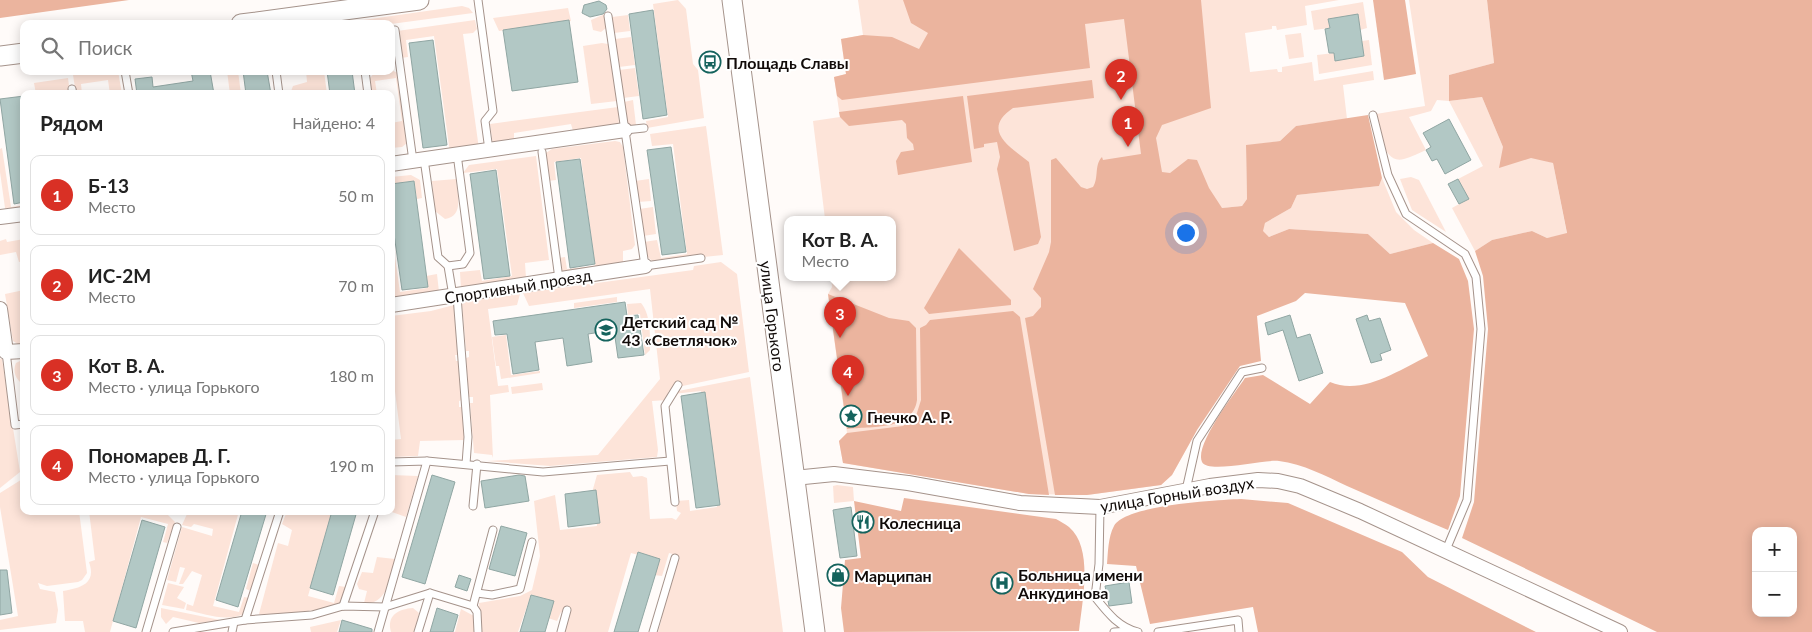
<!DOCTYPE html>
<html lang="ru">
<head>
<meta charset="utf-8">
<style>
	body { margin:0; font-family:Lato,sans-serif; background:#f2f2f2; color:#222 }
	.controls { position:absolute; right:15px; bottom:15px; display:grid; overflow:hidden; border-radius:10px; box-shadow:0 2px 12px #0003 }
	.controls button { width:45px; height:45px; display:grid; place-items:center; padding:0; border:0; border-bottom:1px solid #e0e0e0; background:#fff; color:#222; font:25px sans-serif }
	.you { position:absolute; left:1185px; top:232px; width:18px; height:18px; margin:-12px; border:4px solid #fff; border-radius:50%; background:#1a73e8; box-shadow:0 0 0 8px #1a73e833 }
	.badge { display:grid; place-items:center; width:32px; height:32px; border-radius:50%; background:#d93025; color:#fff; font-size:16px; font-weight:700 }
	.pin { position:absolute; translate:-50% -41px; filter:drop-shadow(0 1px 2px #0008) }
	.pin::after { content:''; position:absolute; top:26px; width:18px; height:15px; background:inherit; clip-path:polygon(0 0,100% 0,50% 100%) }
	.popup { position:absolute; left:784px; top:216px; width:112px; height:65px; box-sizing:border-box; display:grid; place-content:center; border-radius:10px; background:#fff; filter:drop-shadow(0 1px 4px #0005); font-size:16px; white-space:nowrap; color:#767676 }
	.popup b { font-size:19px; color:#222 }
	.popup::after { content:''; position:absolute; left:50%; top:100%; margin-left:-10px; border:10px solid transparent; border-top-color:#fff }
	.list { margin:0; padding:0; list-style:none }
	h2 { display:flex; justify-content:space-between; align-items:center; height:65px; margin:0; padding:0 20px; font-size:21px }
	h2 small { font-size:16px; font-weight:400; color:#767676 }
	.list li { display:grid; grid-template-columns:32px 1fr auto; gap:15px; align-items:center; box-sizing:border-box; height:80px; margin:0 10px 10px; padding:0 10px; border:1px solid #e0e0e0; border-radius:10px }
	.list b { display:block; font-size:19px; white-space:nowrap }
	.list p { margin:0; font-size:16px; white-space:nowrap; color:#767676 }
	.list em { font-size:16px; font-style:normal; color:#767676 }
	.icon { flex:none; width:28px; height:28px; fill:none; stroke:currentColor; stroke-width:2; stroke-linecap:round; stroke-linejoin:round }
	.map { position:relative; flex:none; width:1812px; height:632px; overflow:hidden }
	.search { position:absolute; background:#fff; box-shadow:0 2px 12px #0003; left:20px; top:20px; width:375px; height:55px; display:flex; align-items:center; gap:12px; box-sizing:border-box; padding:0 18px; border-radius:10px; color:#767676; font-size:19px }
	.panel { position:absolute; background:#fff; box-shadow:0 2px 12px #0003; left:20px; top:90px; width:375px; height:425px; border-radius:10px }
	.map>svg:first-child { display:block }
</style>
</head>
<body>
<div class="map">
<svg width="1812" height="632" viewBox="0 0 1812 632">
	<rect width="100%" height="100%" fill="#fffbf9"/>
	<g fill="#fde4d9">
		<polygon points="678,0 686,9 693,64 698,70 704,118 647,128 646,121 668,117 653,4"/>
		<polygon points="858,0 1339,0 1305,6 1307,25 1277,30 1276,26 1272,26 1272,29 1245,33 1250,72 1277,69 1278,72 1282,72 1282,67 1312,62 1314,81 1373,71 1374,80 1343,85 1347,119 1296,126 1280,141 1246,146 1247,199 1242,206 1222,208 1197,430 1172,475 1161,485 1087,495 1029,494 843,463 839,441 847,433 828,294 832,287 831,277 892,277 892,219 825,219 813,121 840,117 834,77 846,74 841,39 863,35"/>
		<path d="M1409,0H1487L1494,63L1449,75V101L1482,97L1503,147L1553,163L1567,234L1547,238L1532,231L1492,240L1475,251L1452,208L1468,199L1458,179L1483,166L1449,101L1437,100L1431,111L1409,117L1426,150C1419,153 1411,157 1404,159C1382,165 1380,128 1376,114L1425,106Z"/>
		<polygon points="1363,2 1367,28 1360,30 1358,15 1328,19 1330,28 1314,30 1311,11"/>
		<polygon points="462,6 469,8 473,13 391,24 335,24"/>
		<polygon points="568,8 571,21 499,31 493,18"/>
		<polygon points="605,14 606,28 601,32 593,30 591,20"/>
		<polygon points="628,15 630,31 614,33 612,17"/>
		<polygon points="475,20 477,29 473,33 463,34 479,149 450,153 434,36 406,40 408,57 401,58 397,31"/>
		<polygon points="1301,33 1304,57 1289,59 1285,35"/>
		<polygon points="631,37 635,65 619,67 615,39"/>
		<polygon points="1369,40 1372,65 1319,74 1317,55 1334,53 1335,61 1364,56 1362,41"/>
		<polygon points="602,43 608,44 610,49 617,101 591,104 583,46"/>
		<polygon points="635,68 639,96 623,98 619,70"/>
		<polygon points="391,70 398,73 407,143 402,147 391,148 391,139 393,139 391,123 402,121 396,78 375,81 377,94 372,94 370,78 375,72"/>
		<polygon points="103,71 118,71 122,94 110,94 108,80 81,84 82,94 76,94 73,75"/>
		<polygon points="227,71 238,71 241,94 230,94"/>
		<polygon points="306,71 324,71 327,94 290,94 293,86 307,82"/>
		<polygon points="68,78 70,94 36,94 34,83"/>
		<polygon points="633,100 636,125 633,126 627,123 624,102"/>
		<polygon points="618,107 619,126 573,131 571,124 514,133 514,140 496,142 493,145 490,124"/>
		<path d="M706,126L723,255L655,262C645,258 645,251 644,242L657,240L661,258L687,254L673,144L652,146L650,134Z"/>
		<polygon points="615,141 620,142 623,147 635,245 632,249 623,251 623,264 561,273 558,258 565,257 567,269 595,266 581,158 554,162 556,180 548,181 546,153 552,149"/>
		<polygon points="2,148 11,207 24,205 24,211 7,211 5,208 0,172 0,149"/>
		<polygon points="536,156 549,260 525,263 526,278 461,289 460,272 480,270 482,281 512,276 497,169 463,173 469,165"/>
		<polygon points="411,175 420,180 422,198 417,199 414,181 391,184 391,177"/>
		<polygon points="1411,177 1419,180 1446,232 1412,210 1400,179"/>
		<polygon points="1382,178 1396,212 1414,230 1433,243 1390,254 1368,234 1289,229 1269,237 1262,231 1265,223 1291,208 1297,195 1379,186"/>
		<path d="M456,179C457,193 465,216 445,219L435,211L432,181Z"/>
		<polygon points="649,179 651,201 638,202 635,181"/>
		<polygon points="653,207 656,234 643,236 639,209"/>
		<polygon points="391,228 400,292 427,288 426,276 437,274 439,292 391,301"/>
		<polygon points="6,239 7,242 24,239 24,261 19,262 16,252 0,255 0,241"/>
		<polygon points="721,262 737,274 749,372 673,388 668,392 668,400 652,401 658,450 657,457 550,466 487,461 598,455 660,379 650,289 529,306 523,293 693,270 694,266"/>
		<polygon points="24,290 24,348 13,341 5,294"/>
		<polygon points="520,294 517,305 488,309 498,386 508,385 509,392 490,395 493,458 492,455 474,453 470,403 473,403 473,397 469,397 466,358 469,357 469,351 466,351 462,304 468,300"/>
		<polygon points="617,297 617,302 574,308 574,303"/>
		<path d="M641,303C651,315 650,335 650,350L645,355L640,314L628,315L627,304Z"/>
		<polygon points="454,305 458,355 455,355 456,361 459,361 462,400 459,401 459,407 463,407 465,440 420,441 418,456 391,457 391,440 401,439 391,360 391,316 431,311"/>
		<polygon points="506,335 511,375 540,371 540,373 501,379 499,366 496,366 492,337"/>
		<polygon points="0,359 2,359 20,472 0,488"/>
		<path d="M24,359V385C16,380 12,372 16,363Z"/>
		<polygon points="750,377 783,632 658,632 662,618 658,617 676,555 669,553 662,576 654,575 658,560 631,553 608,632 563,632 567,613 561,612 557,621 548,618 552,601 531,595 518,632 480,632 479,603 520,596 532,590 540,556 534,501 555,495 560,530 597,526 593,489 597,475 630,472 633,477 642,476 647,478 650,519 672,518 676,520 681,513 677,511 676,501 689,500 690,511 717,507 701,391 673,394 673,392"/>
		<polygon points="542,383 543,390 512,394 511,387"/>
		<polygon points="391,475 418,476 406,517 389,511 391,511"/>
		<polygon points="24,478 24,511 79,511 87,573 82,580 78,582 47,586 38,583 40,589 55,592 58,610 56,623 0,630 0,620 18,616 0,507 0,493"/>
		<polygon points="837,485 853,487 854,501 834,503 833,486"/>
		<path d="M89,511H164L175,522L167,543L163,542L168,524L141,517L110,632H85L83,621H65L63,591C80,588 97,584 89,562L95,560Z"/>
		<path d="M204,511H239L213,606L239,612L244,597L249,598L244,614C226,622 205,614 186,610L187,604L193,606L202,575L192,571L183,584H179L185,568L180,567L176,582L167,580L182,527L212,536L213,529L194,524L191,527L182,525L187,514Z"/>
		<polygon points="287,511 332,511 308,596 334,603 339,586 346,587 340,607 268,616 259,614 278,543 288,546 292,530 282,524"/>
		<path d="M377,557L395,559C391,576 387,606 364,603L367,591L359,589L357,584L362,572L373,573Z"/>
		<polygon points="253,563 259,565 251,591 246,589"/>
		<polygon points="168,583 184,587 177,598 186,603 184,609 162,605"/>
		<polygon points="161,608 220,620 199,623 173,617 166,624 161,617"/>
		<path d="M413,608L419,613L415,632H391C386,615 399,609 413,608Z"/>
		<polygon points="461,609 474,616 475,632 455,632"/>
		<polygon points="341,620 337,632 311,632 310,627"/>
	</g>
	<g fill="#ebb49e" fill-rule="evenodd">
		<polygon points="0,0 129,0 0,18"/>
		<path d="M903,0H1201L1211,108L1162,125L1156,138L1162,172L1170,173L1188,159L1197,160L1209,188L1222,208L1242,206L1247,199L1246,145L1280,141L1296,126L1368,115L1382,178L1379,186L1297,195L1291,208L1265,223L1263,231L1269,237L1289,229L1368,234L1390,254L1433,243L1459,259L1468,281L1474,329L1460,496L1448,530C1415,516 1381,501 1347,486C1326,476 1303,464 1279,461C1264,459 1208,474 1202,462C1194,445 1235,393 1245,378L1263,375L1310,404L1330,382C1362,396 1399,370 1428,356L1405,303L1305,293L1296,301L1257,316L1261,361L1240,366L1197,430L1172,475L1161,485L1087,495H1055L1025,318L1033,316L1041,307V298L1033,289L1049,252L1051,242V160L1056,158L1081,187L1087,189L1093,187C1099,178 1094,165 1102,157L1103,160L1141,154L1124,19L1085,24L1090,68L842,100L837,96L834,77L846,74L841,39L863,35L892,37L919,49L928,33L911,23Z"/>
		<polygon points="1373,0 1405,0 1416,74 1384,80"/>
		<path d="M1487,0H1812V632H1657L1462,538L1474,502L1488,329L1483,276L1475,251L1492,240L1532,231L1547,238L1567,233L1553,163L1531,158L1499,168L1503,147L1482,97L1449,101V75L1494,63ZM1756,531H1793V613H1756Z"/>
		<path d="M1092,80L1094,98L1013,108C981,130 1009,146 1029,162L1041,237L1038,244L1014,251L997,169L1000,157L997,142L984,144V147L974,149L967,96Z"/>
		<polygon points="963,96 972,162 898,175 896,161 901,152 914,150 913,144 907,138 906,124 902,120 849,126 840,117 839,112"/>
		<polygon points="959,248 1011,300 1011,305 929,314 924,308"/>
		<path d="M828,294L889,318L909,321L916,328L917,400C913,431 870,426 847,429Z"/>
		<polygon points="1013,311 1020,317 1049,495 1029,494 843,463 839,441 847,433 903,426 916,416 921,400 920,328 926,325 930,320"/>
		<path d="M904,498L1056,519C1060,521 1065,524 1069,527C1094,548 1082,602 1079,631L844,632L841,608L845,560L861,558L854,501L901,511Z"/>
		<path d="M1241,499L1288,503L1402,552L1428,577L1536,632H1258L1253,607L1150,624L1136,566L1107,564C1108,553 1108,537 1114,526C1125,505 1217,500 1241,499Z"/>
	</g>
	<g fill="#b2c8c5" stroke="#90a6a3">
		<polygon points="599,1 606,5 607,9 603,14 590,17 582,13 584,5"/>
		<polygon points="653,10 667,115 643,119 629,14"/>
		<polygon points="1358,14 1364,56 1335,61 1334,53 1329,53 1325,29 1330,28 1328,19"/>
		<polygon points="569,20 578,82 512,91 503,30"/>
		<polygon points="433,40 447,145 423,148 409,43"/>
		<polygon points="191,71 210,71 214,94 137,94 135,79 152,77 153,87 193,81"/>
		<polygon points="243,71 267,71 271,94 246,94"/>
		<polygon points="327,71 352,71 355,94 330,94"/>
		<polygon points="24,96 24,202 14,204 0,99"/>
		<polygon points="1449,119 1471,160 1445,174 1437,159 1432,161 1426,150 1431,147 1423,133"/>
		<polygon points="671,147 686,252 662,255 647,150"/>
		<polygon points="580,159 595,264 570,268 556,162"/>
		<polygon points="496,170 510,276 484,279 470,174"/>
		<polygon points="1458,179 1469,199 1459,204 1448,184"/>
		<polygon points="414,181 428,287 402,290 391,213 391,184"/>
		<polygon points="625,302 627,316 638,315 644,355 618,358 614,330 588,334 592,362 567,366 563,338 535,342 539,370 513,374 507,334 495,335 493,321"/>
		<polygon points="1290,315 1297,338 1310,334 1323,373 1299,381 1283,330 1268,335 1265,323"/>
		<polygon points="1367,315 1369,321 1380,318 1391,350 1380,354 1382,360 1371,363 1356,319"/>
		<polygon points="705,392 720,505 696,508 681,396"/>
		<polygon points="432,475 455,482 425,584 402,577"/>
		<polygon points="519,475 525,476 529,501 485,508 481,481"/>
		<polygon points="596,490 600,523 568,527 565,494"/>
		<polygon points="851,507 857,556 840,558 833,510"/>
		<polygon points="242,511 267,511 238,607 216,600"/>
		<polygon points="332,511 357,511 333,595 310,588"/>
		<polygon points="142,520 165,527 136,628 113,621"/>
		<polygon points="501,526 527,533 515,576 489,569"/>
		<polygon points="638,552 660,559 655,576 638,632 614,632"/>
		<polygon points="0,570 7,570 12,613 0,615"/>
		<polygon points="459,575 471,579 467,591 455,587"/>
		<polygon points="1129,582 1132,603 1109,606 1105,586"/>
		<polygon points="531,595 554,601 545,632 520,632"/>
		<polygon points="437,608 458,615 453,632 430,632"/>
		<polygon points="342,620 372,629 372,632 339,632"/>
	</g>
	<g fill="none" stroke-linecap="round" stroke-linejoin="round">
		<g stroke="#a5938b" stroke-width="9">
			<g id="lane">
				<polyline points="478,0 493,111 485,121 489,150"/>
				<polyline points="608,16 645,266 701,258"/>
				<polyline points="395,30 413,161"/>
				<polyline points="125,71 129,94"/>
				<polyline points="276,71 279,94"/>
				<polyline points="365,71 368,94"/>
				<polyline points="72,89 73,94"/>
				<polyline points="1373,115 1388,175 1406,214 1465,254 1476,277 1481,329 1467,500 1446,550"/>
				<polyline points="625,130 644,128"/>
				<polyline points="542,152 559,279"/>
				<polyline points="424,159 438,257 448,266 453,296"/>
				<polyline points="448,266 463,264 470,253 457,154"/>
				<polyline points="457,296 468,437 466,464"/>
				<polyline points="6,352 15,425 24,424"/>
				<polyline points="391,462 427,461 543,472 670,461"/>
				<polyline points="1186,490 1197,441 1242,372 1262,368"/>
				<polyline points="675,502 665,406 678,385"/>
				<polyline points="473,506 477,464"/>
				<path d="M1100,507L1099,564L1095,597C1107,612 1118,627 1138,632"/>
				<polyline points="477,593 492,595 520,589 532,542"/>
				<polyline points="343,606 375,511"/>
				<polyline points="245,620 280,511"/>
				<polyline points="146,632 177,527"/>
				<polyline points="173,632 245,620 312,615 343,606 385,607 430,593 473,606"/>
				<polyline points="232,632 234,622"/>
				<polyline points="378,632 427,461"/>
				<polyline points="418,632 430,593"/>
				<polyline points="478,632 477,612 473,606 493,530"/>
				<polyline points="561,632 567,610"/>
				<polyline points="653,632 675,558"/>
				<polyline points="1114,632 1130,631"/>
				<polyline points="1158,632 1238,620 1239,632"/>
			</g>
		</g>
		<g stroke="#a5938b" stroke-width="16">
			<g id="street">
				<polyline points="391,164 625,130"/>
				<polyline points="0,217 24,214"/>
				<polyline points="391,305 645,266"/>
				<polyline points="0,309 6,352 24,351"/>
				<polyline points="794,478 834,474 908,483 1020,503 1100,507 1210,486 1258,480 1278,481 1300,486 1360,511 1620,632"/>
			</g>
		</g>
		<g stroke="#a5938b" stroke-width="21">
			<g id="secondary">
				<polyline points="732,0 815,632"/>
				<polyline points="241,24 419,0"/>
				<polyline points="0,56 24,53"/>
			</g>
		</g>
		<use href="#lane" stroke="#fff" stroke-width="7"/>
		<use href="#street" stroke="#fff" stroke-width="14"/>
		<use href="#secondary" stroke="#fff" stroke-width="19"/>
	</g>
	<defs>
		<g id="bus-ring" transform="scale(1.125)"><circle r="9.5" fill="#fff" stroke="#15635d" stroke-width="1.5"/><path d="M-5-6H5V4H4V6H2V4H-2V6H-4V4H-5ZM-3.5-4V0h7V-4ZM-3.5 1.2v1.5H-2V1.2ZM2 1.2v1.5H3.5V1.2Z" fill="#15635d"/></g>
		<g id="school-ring" transform="scale(1.125)"><circle r="9.5" fill="#fff" stroke="#15635d" stroke-width="1.5"/><path d="M0-5L7-2L0 1L-7-2ZM-4 1L0 2.5L4 1V4Q0 6-4 4Z" fill="#15635d"/></g>
		<g id="sight-ring" transform="scale(1.125)"><circle r="9.5" fill="#fff" stroke="#15635d" stroke-width="1.5"/><path d="M0-6L1.8-2.2L6-1.7L2.9 1.2L3.7 5.4L0 3.3L-3.7 5.4L-2.9 1.2L-6-1.7L-1.8-2.2Z" fill="#15635d"/></g>
		<g id="restaurant-ring" transform="scale(1.125)"><circle r="9.5" fill="#fff" stroke="#15635d" stroke-width="1.5"/><path d="M-5-6h1v4h1v-4h1v4h1v-4h1v5L-1.5 .5V6h-2V.5L-5-1ZM5-6V6H3V1.5H1.5Q1.5-4 5-6Z" fill="#15635d"/></g>
		<g id="shop-ring" transform="scale(1.125)"><circle r="9.5" fill="#fff" stroke="#15635d" stroke-width="1.5"/><path d="M-5-2.5h2.3a2.7 3.5 0 0 1 5.4 0H5L5.5 6h-11ZM-1.5-2.5h3a1.5 2.3 0 0 0-3 0Z" fill="#15635d"/></g>
		<g id="hospital-ring" transform="scale(1.125)"><circle r="9.5" fill="#fff" stroke="#15635d" stroke-width="1.5"/><path d="M-5-5h3v3.5h4V-5h3V5h-3V1.5h-4V5h-3Z" fill="#15635d"/></g>
	</defs>
	<g fill-rule="evenodd">
		<use href="#bus-ring" x="710" y="62"/>
		<use href="#school-ring" x="606" y="330"/>
		<use href="#sight-ring" x="851" y="416"/>
		<use href="#restaurant-ring" x="863" y="522"/>
		<use href="#shop-ring" x="838" y="575"/>
		<use href="#hospital-ring" x="1002" y="583"/>
	</g>
	<g text-anchor="middle" dominant-baseline="central" stroke-width="4" stroke-linejoin="round" paint-order="stroke">
		<g font-size="16" font-weight="bold" fill="#110b09" stroke="#fff" text-anchor="start">
			<text x="726" y="62">Площадь Славы</text>
			<text x="622" y="321">Детский сад №<tspan x="622" dy="18">43 «Светлячок»</tspan></text>
			<text x="867" y="416">Гнечко А. Р.</text>
			<text x="879" y="522">Колесница</text>
			<text x="1018" y="574">Больница имени<tspan x="1018" dy="18">Анкудинова</tspan></text>
			<text x="854" y="575">Марципан</text>
		</g>
		<g font-size="16" fill="#110b09" stroke="#fff">
			<text transform="translate(518 286) rotate(-9)">Спортивный проезд</text>
			<text transform="translate(773 316) rotate(83)">улица Горького</text>
			<text transform="translate(1177 494) rotate(-9)">улица Горный воздух</text>
		</g>
	</g>
</svg>
<div class="controls">
<button>+</button>
<button>−</button>
</div>
<div class="you"></div>
<div class="pin badge" style="left:1128px;top:147px">1</div>
<div class="pin badge" style="left:1121px;top:100px">2</div>
<div class="pin badge" style="left:840px;top:338px">3</div>
<div class="popup"><b>Кот В. А.</b>Место</div>
<div class="pin badge" style="left:848px;top:396px">4</div>
<div class="search"><svg class="icon" aria-label="search" viewBox="0 0 24 24"><circle cx="10" cy="10" r="6"/><path d="M15 15l6 6"/></svg>Поиск</div>
<section class="panel">
<h2>Рядом<small>Найдено: 4</small></h2>
<ul class="list">
<li><span class="badge">1</span><div><b>Б-13</b><p>Место</p></div><em>50 m</em></li>
<li><span class="badge">2</span><div><b>ИС-2М</b><p>Место</p></div><em>70 m</em></li>
<li><span class="badge">3</span><div><b>Кот В. А.</b><p>Место · улица Горького</p></div><em>180 m</em></li>
<li><span class="badge">4</span><div><b>Пономарев Д. Г.</b><p>Место · улица Горького</p></div><em>190 m</em></li>
</ul>
</section>
</div>
</body>
</html>
